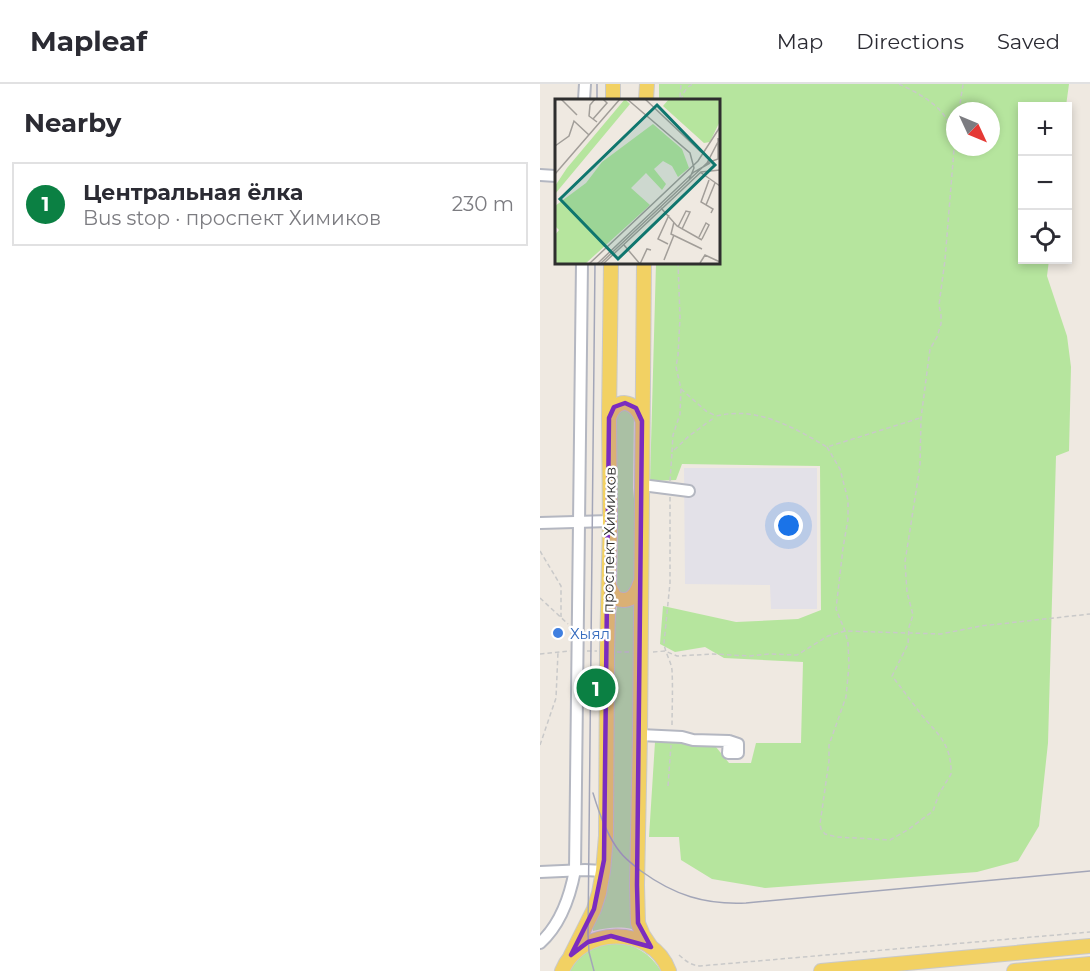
<!DOCTYPE html>
<html lang="en">
<head>
<meta charset="utf-8">
<style>
	body { margin:0; font-family:Montserrat,sans-serif; background:#f7f7f7; color:#2b2b33 }
	.controls { position:absolute; right:18px; top:18px; display:grid; overflow:hidden; border-radius:0px; box-shadow:0 3px 9px #0003 }
	.controls button { width:54px; height:54px; display:grid; place-items:center; padding:0; border:0; border-bottom:2px solid #e1e1e2; background:#fff; color:#2b2b33; font:30px sans-serif }
	.compass { position:absolute; left:406px; top:18px; width:54px; height:54px; border-radius:50%; background:#fff; box-shadow:0 3px 9px #0003; rotate:134deg }
	.you { position:absolute; left:249px; top:442px; width:21px; height:21px; margin:-15px; border:4px solid #fff; border-radius:50%; background:#1a73e8; box-shadow:0 0 0 9px #1a73e833 }
	.badge { display:grid; place-items:center; width:39px; height:39px; border-radius:50%; background:#0b8043; color:#fff; font-size:20px; font-weight:700 }
	.pin { position:absolute; translate:-50% -50%; border:3px solid #fff; box-shadow:0 2px 6px #0006 }
	.list { margin:0; padding:0; list-style:none }
	h2 { display:flex; justify-content:space-between; align-items:center; height:78px; margin:0; padding:0 24px; font-size:26px }
	h2 small { font-size:20px; font-weight:400; color:#7c7c81 }
	.list li { display:grid; grid-template-columns:39px 1fr auto; gap:18px; align-items:center; box-sizing:border-box; height:84px; margin:0 12px 12px; padding:0 12px; border:2px solid #e1e1e2; border-radius:0px }
	.list b { display:block; font-size:22px; white-space:nowrap }
	.list p { margin:0; font-size:20px; white-space:nowrap; color:#7c7c81 }
	.list em { font-size:20px; font-style:normal; color:#7c7c81 }
	.icon { flex:none; width:33px; height:33px; fill:none; stroke:currentColor; stroke-width:2; stroke-linecap:round; stroke-linejoin:round }
	.map { position:relative; flex:none; width:550px; height:887px; overflow:hidden }
	header { display:flex; align-items:center; gap:36px; box-sizing:border-box; height:84px; padding:0 30px; background:#fff; border-bottom:2px solid #e1e1e2 }
	header strong { font-size:28px }
	nav { display:flex; gap:33px; margin-inline-start:auto; font-size:21px }
	main { display:flex }
	aside { flex:1; background:#fff }
	.map>svg:first-child { display:block }
</style>
</head>
<body>
<header>
<strong>Mapleaf</strong>
<nav><a>Map</a><a>Directions</a><a>Saved</a></nav>
</header>
<main>
<aside>
<h2>Nearby<small></small></h2>
<ul class="list">
<li><span class="badge">1</span><div><b>Центральная ёлка</b><p>Bus stop · проспект Химиков</p></div><em>230 m</em></li>
</ul>
</aside>
<div class="map">
<svg width="550" height="887" viewBox="0 0 550 887">
	<rect width="100%" height="100%" fill="#efe9e1"/>
	<polygon fill="#e3e1e8" points="144,384 277,384 277,525 231,525 230,501 145,500"/>
	<g fill="#b6e59e" fill-rule="evenodd">
		<path d="M119,0H529L526,22H482V176H509L507,192L527,252L531,283L529,367L516,372L508,659L499,742L478,777L437,788L225,804L172,795L141,776L139,753H109L115,658L135,657L150,661L176,663L189,679H211L216,659H261L263,578L184,574L165,563L135,568L120,560L123,522L196,538L258,535L281,526L280,382L142,380L136,396L110,397L116,179L178,178V16H119ZM415,27H451V63H415Z"/>
		<polygon points="87,325 94,331 93,404 96,436 95,502 91,510 81,510 77,504 78,425 75,391 76,332 80,326"/>
		<path d="M96,521L90,787L92,845C78,842 67,844 53,847V843L60,830L65,810L73,554L77,522L84,523Z"/>
		<path d="M74,859C95,860 110,869 121,887H30C39,869 55,861 74,859Z"/>
	</g>
	<g fill="none" stroke-linecap="round" stroke-linejoin="round">
		<g stroke="#b4b7c1" stroke-width="14">
			<g id="minor">
				<polyline points="44,16 45,0"/>
				<polyline points="0,91 16,92"/>
				<polyline points="102,401 149,407"/>
				<polyline points="0,439 70,437"/>
				<polyline points="100,651 142,653 153,656 189,657 198,660 198,669 188,669 189,657"/>
				<polyline points="0,788 45,786 63,787"/>
				<path d="M0,859C20,841 30,813 35,786L42,178"/>
			</g>
		</g>
		<g stroke="#c9c9c9" stroke-width="16">
			<g id="major">
				<polyline points="73,16 73,0"/>
				<polyline points="106,16 107,0"/>
				<polyline points="104,178 100,651 97,801 98,839 103,851 111,863"/>
				<path d="M69,334C76,312 95,316 102,335"/>
				<path d="M69,502L75,514C89,520 96,512 100,499"/>
				<polyline points="31,871 54,825 59,809 63,787 66,752 67,568 70,437 69,334 71,178"/>
				<path d="M22,887C40,842 112,840 129,887"/>
				<polyline points="281,887 550,862"/>
				<polyline points="474,887 550,880"/>
			</g>
		</g>
		<g stroke="#c9c9c9" stroke-width="1.5" stroke-dasharray="4.5 3" stroke-linecap="butt">
			<path d="M359,0C376,8 400,20 408,38C410,43 409,50 408,56L413,59"/>
			<polyline points="140,13 141,0"/>
			<path d="M141,16C143,9 146,3 153,0"/>
			<polyline points="419,27 423,0"/>
			<polyline points="138,178 140,234 138,271 136,283 141,305 140,330 133,351 132,368 149,352 175,333"/>
			<path d="M141,305L166,327L176,332C217,322 253,343 287,363L380,334"/>
			<path d="M287,363L300,385L308,416V435L303,464L296,525L305,547L308,559L309,581L306,613L289,661V677L280,740L281,745L285,750L297,753L350,756L369,745L393,727L399,710L411,690C412,655 392,647 375,622C367,612 360,602 352,592L368,560L369,543L373,531L367,508L365,478L380,382L381,334L390,265L397,253L401,240V231L399,221L405,176L415,53"/>
			<polyline points="130,397 132,368"/>
			<path d="M130,413V499L124,559C125,569 131,577 132,586C133,605 132,625 132,644"/>
			<polyline points="0,467 21,502 21,533"/>
			<polyline points="0,514 28,540"/>
			<polyline points="47,567 57,567"/>
			<polyline points="77,568 90,568"/>
			<polyline points="113,568 125,567 137,572 173,570 210,572 229,570 257,571 288,552 305,547 401,550 441,542 550,530"/>
			<polyline points="0,570 30,567"/>
			<polyline points="0,661 16,614 18,568"/>
			<polyline points="128,702 131,661"/>
			<path d="M139,871C146,877 150,881 160,882L550,848"/>
		</g>
		<use href="#minor" stroke="#fff" stroke-width="10"/>
		<use href="#major" stroke="#f2d163" stroke-width="14"/>
		<g stroke="#a3a6b8" stroke-width="1.5">
			<polyline points="57,16 57,0"/>
			<path d="M53,709C59,729 67,752 80,768C86,776 94,781 101,787C134,811 165,821 206,819L550,787"/>
			<polyline points="54,887 49,868 48,850 55,178"/>
		</g>
	</g>
	<path fill="#7b2cbf" fill-opacity="0.2" stroke="#7b2cbf" stroke-width="4.5" stroke-linejoin="round" d="M85,319L96,324L102,337L97,801L98,839L111,863L71,852L48,858L31,871L54,825L64,776L69,334L74,323Z"/>
	<circle fill="#3f7fe0" stroke="#fff" stroke-width="2" cx="18" cy="549" r="6"/>
	<g text-anchor="middle" dominant-baseline="central" stroke-width="4.5" stroke-linejoin="round" paint-order="stroke">
		<g font-size="15" fill="#2e2e2e" stroke="#fff">
			<text transform="translate(69 456) rotate(-89)">проспект Химиков</text>
		</g>
		<g font-size="15" fill="#366cbe" stroke="#fff" text-anchor="start">
			<text x="30" y="549">Хыял</text>
		</g>
	</g>
	<g transform="translate(15 15)">
		<rect width="165" height="165" fill="#efe9e1"/>
		<path d="M70,0L75,5L0,95V87L12,69ZM114,0H165V22L155,43L149,44L108,7ZM98,25L127,50L134,69L123,78L117,67L108,62L99,70L111,85L107,91L91,74L76,89L95,106L30,165H0V136L4,131L0,127V107L31,84L47,63Z" fill="#b6e59e"/>
		<path fill="none" stroke="#a29e99" stroke-width="1.5" d="M6,0L22,16M40,0L35,6L34,17L42,23M72,0L135,54L139,69L134,81M90,0L146,53M38,20L52,4L48,0M0,47L14,37L19,22L34,36M152,64L163,60V39M145,73L165,87M0,75L65,0M154,81L146,103L158,110L156,114M151,106L160,84M106,109L122,127L147,141M119,123L116,135L147,150M123,128L131,112L135,113L127,130M144,138L151,124L154,126L147,140M113,145L103,140L114,116M69,146L85,165M109,161L119,136M145,164L150,156L165,163M34,165L143,62L165,28M42,165L139,73L155,64M45,165L152,64L165,39M48,165L146,73L165,71M85,165L92,150L96,151"/>
		<path fill="#0f766e" fill-opacity="0.15" stroke="#0f766e" stroke-width="3" d="M102,6L160,66L63,160L5,100Z"/>
		<rect width="165" height="165" fill="none" stroke="#2e2e2e" stroke-width="3"/>
	</g>
</svg>
<div class="controls">
<button>+</button>
<button>−</button>
<button><svg class="icon" aria-label="locate" viewBox="0 0 24 24"><circle cx="12" cy="12" r="6"/><path d="M12 2v4M12 18v4M2 12h4M18 12h4"/></svg></button>
</div>
<svg class="compass" viewBox="-18 -18 36 36"><path d="M0-13l5 13h-10z" fill="#e53935"/><path d="M0 13l5-13h-10z" fill="#7c7c81"/></svg>
<div class="you"></div>
<div class="pin badge" style="left:56px;top:604px">1</div>
</div>
</main>
</body>
</html>
